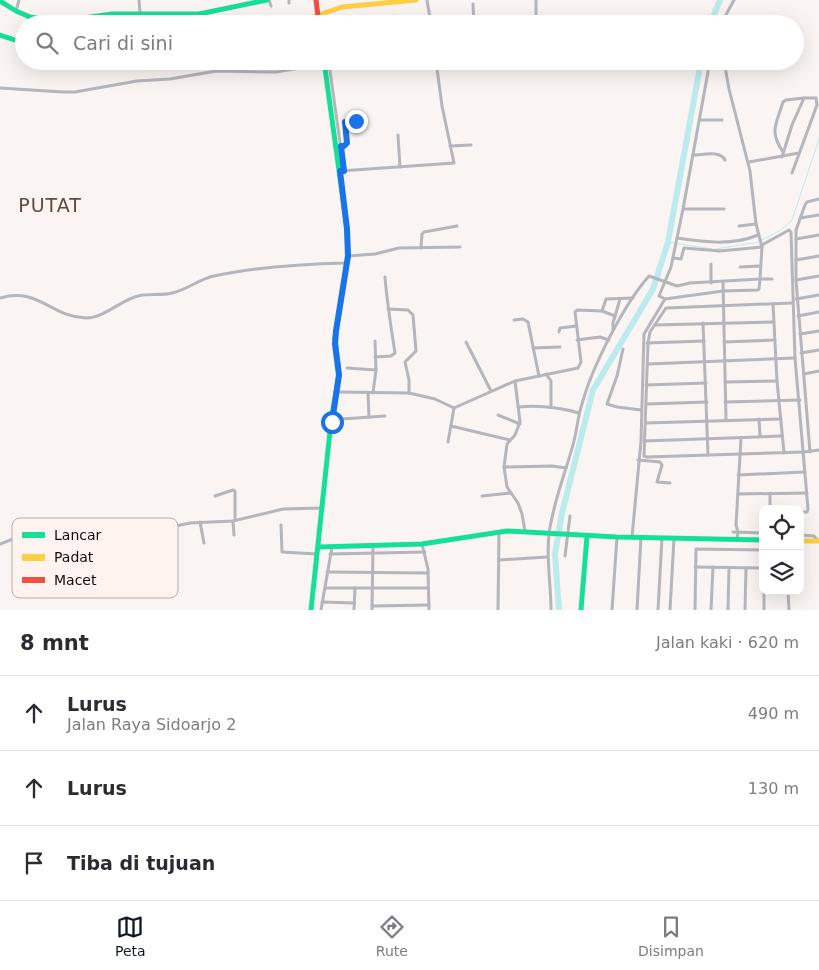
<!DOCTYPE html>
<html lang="id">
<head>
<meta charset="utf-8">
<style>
	body { margin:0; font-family:"DejaVu Sans",sans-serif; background:#f2f2f3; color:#2b2b33 }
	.controls { position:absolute; right:15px; bottom:15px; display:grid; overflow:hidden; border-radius:10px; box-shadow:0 5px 20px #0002 }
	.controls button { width:45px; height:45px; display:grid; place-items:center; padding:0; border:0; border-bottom:1px solid #e1e1e2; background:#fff; color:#2b2b33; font:25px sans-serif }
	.stop { position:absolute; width:15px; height:15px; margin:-11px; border:4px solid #1a73e8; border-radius:50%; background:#fff }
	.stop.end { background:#1a73e8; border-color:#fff; box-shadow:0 1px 5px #0008 }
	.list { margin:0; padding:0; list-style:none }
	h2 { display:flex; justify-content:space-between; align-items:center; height:65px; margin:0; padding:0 20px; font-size:21px }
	h2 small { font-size:16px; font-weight:400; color:#7c7c81 }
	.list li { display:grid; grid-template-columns:32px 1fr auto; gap:15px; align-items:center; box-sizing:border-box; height:75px; padding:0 20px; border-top:1px solid #e1e1e2 }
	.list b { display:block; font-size:19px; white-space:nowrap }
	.list p { margin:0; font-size:16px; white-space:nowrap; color:#7c7c81 }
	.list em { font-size:16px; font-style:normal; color:#7c7c81 }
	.icon { flex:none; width:28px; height:28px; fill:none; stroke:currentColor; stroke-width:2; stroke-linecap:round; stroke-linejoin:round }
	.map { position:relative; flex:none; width:819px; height:610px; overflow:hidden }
	.search { position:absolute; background:#fff; box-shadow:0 5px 20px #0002; left:15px; right:15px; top:15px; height:55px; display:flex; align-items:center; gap:12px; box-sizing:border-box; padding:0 18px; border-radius:28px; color:#7c7c81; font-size:19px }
	.sheet { height:290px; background:#fff }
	nav { display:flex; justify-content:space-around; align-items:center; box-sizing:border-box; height:70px; border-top:1px solid #e1e1e2; background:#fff; font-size:14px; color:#7c7c81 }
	nav a { display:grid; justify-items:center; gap:2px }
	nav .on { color:#111827 }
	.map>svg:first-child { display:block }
</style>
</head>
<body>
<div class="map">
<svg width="819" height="610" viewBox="0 0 819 610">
	<rect width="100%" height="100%" fill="#faf4f2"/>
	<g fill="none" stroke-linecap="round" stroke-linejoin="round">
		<g stroke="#bcebee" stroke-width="1">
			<polyline points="762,240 781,230 792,220 819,139"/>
			<polyline points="668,242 712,249"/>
			<polyline points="716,249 759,242"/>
		</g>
		<g stroke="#bcebee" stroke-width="6">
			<polyline points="710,24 720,0"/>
			<polyline points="559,610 555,554 562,513 593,390 653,289 668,242 701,61"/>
		</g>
		<g stroke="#b5b5bc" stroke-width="3">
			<polyline points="139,0 140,13"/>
			<polyline points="269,0 271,6"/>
			<polyline points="289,0 289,3"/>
			<polyline points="427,0 431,24"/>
			<polyline points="473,4 474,24"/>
			<polyline points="16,11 19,0"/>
			<polyline points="394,16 394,24"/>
			<polyline points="169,24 170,14"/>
			<polyline points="536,24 536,0"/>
			<polyline points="721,24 734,0"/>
			<polyline points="710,61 683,209 671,267 659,296 665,299 723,291 758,290 759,289 760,279 772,279"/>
			<polyline points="329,64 344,171"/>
			<polyline points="0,88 63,92 75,92 137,81 170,79 216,71 276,72 341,61"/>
			<polyline points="701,120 722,120"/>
			<polyline points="398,135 400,167"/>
			<polyline points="341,146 344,146 347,143 345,122 356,121"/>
			<polyline points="450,146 471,145"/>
			<path d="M783,152C769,131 776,125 783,102L786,100L804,98"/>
			<path d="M693,155C703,155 720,150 725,160"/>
			<polyline points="782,157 792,125 804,98 816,98 817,105 792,173"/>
			<polyline points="749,162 799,153"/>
			<polyline points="340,171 454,163 442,106 436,61"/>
			<polyline points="683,209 724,209"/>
			<polyline points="800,218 819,215"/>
			<polyline points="739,226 756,224"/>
			<path d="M677,238C704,242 732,246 758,235"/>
			<polyline points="796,239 819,235"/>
			<polyline points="762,245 789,230 791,232 795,358 808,509 807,512 800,512"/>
			<polyline points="421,248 422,234 424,232 457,226"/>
			<polyline points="348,256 375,254 399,248 460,247"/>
			<polyline points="673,258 681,259 684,248 720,251 762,247"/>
			<polyline points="796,260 819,256"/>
			<polyline points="711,264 711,283"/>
			<polyline points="740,267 760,266"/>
			<polyline points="796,280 819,276"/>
			<polyline points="723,282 726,420"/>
			<path d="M0,298C39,287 51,317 86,318C104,318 121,300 138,296C149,293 161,296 172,293C187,290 199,279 214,276C256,267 304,264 347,263"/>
			<polyline points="796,299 819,295"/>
			<polyline points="792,303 666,308 650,332 648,343 644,456 647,457 804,452 819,450"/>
			<polyline points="773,304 777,381 784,453"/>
			<polyline points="388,309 408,310 413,315 416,351 405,362 409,380 409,393"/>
			<polyline points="602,311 606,299 633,298"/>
			<polyline points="798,316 819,312"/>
			<polyline points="514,320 523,319 528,322 539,376"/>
			<polyline points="703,323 708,455"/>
			<polyline points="655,325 773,322"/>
			<polyline points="613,330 613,323 620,299"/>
			<polyline points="559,332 560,328 576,326"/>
			<polyline points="800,334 819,331"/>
			<polyline points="577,340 600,337 609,340"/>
			<polyline points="466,342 491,391"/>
			<polyline points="724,342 775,340"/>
			<polyline points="647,343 704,341"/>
			<polyline points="533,348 560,347"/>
			<polyline points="623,349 617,376 607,404 617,407 641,410"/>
			<polyline points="801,353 819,350"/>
			<path d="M375,357L391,356L395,353C391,327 387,303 385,277"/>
			<polyline points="648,364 795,358"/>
			<polyline points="347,368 376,370 375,341"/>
			<polyline points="546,374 551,381 551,406"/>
			<polyline points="804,374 819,371"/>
			<polyline points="515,381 520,422 515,435 507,444 504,467 507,487 518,503 522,514 525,531"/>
			<polyline points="725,382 777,381"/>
			<polyline points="646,385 706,383"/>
			<polyline points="337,392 409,393 435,399 454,408 515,381 578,368 581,362 575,312 577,310 602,311 615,316"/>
			<polyline points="368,393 369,417"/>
			<polyline points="373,393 376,370"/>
			<polyline points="725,402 800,400"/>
			<polyline points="647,404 707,402"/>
			<path d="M518,407C540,405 558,407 579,413"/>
			<polyline points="498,415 520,424"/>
			<polyline points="342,419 385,416"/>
			<polyline points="759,419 760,436"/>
			<polyline points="646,423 781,419"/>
			<polyline points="451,426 510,440"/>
			<polyline points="644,441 782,436"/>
			<polyline points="448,442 454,408"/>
			<polyline points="810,452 796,280 796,230 805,205 807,202 819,199"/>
			<polyline points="638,460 660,462 662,465 657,482 670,483"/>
			<polyline points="504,467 552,466 566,468"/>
			<polyline points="738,475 805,472"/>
			<polyline points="770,493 770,509"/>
			<polyline points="738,494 807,493"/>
			<polyline points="215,496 233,490 235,491 235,520"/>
			<polyline points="482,496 511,493"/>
			<polyline points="233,521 234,535"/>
			<polyline points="200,522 204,543"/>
			<polyline points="281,525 282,552 317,554"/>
			<polyline points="154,531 160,557"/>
			<polyline points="733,532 763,533"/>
			<polyline points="123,534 124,550 129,550"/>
			<polyline points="800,535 814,536 818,541"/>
			<polyline points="632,537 641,441 644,334 665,299"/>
			<polyline points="737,540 738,532 736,525 741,438"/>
			<polyline points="0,544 13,539 63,526 81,527 117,534 138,534 190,523 233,521 283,509 323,508"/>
			<polyline points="422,544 428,569 429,610"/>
			<polyline points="330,554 425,552"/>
			<polyline points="565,556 570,516"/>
			<polyline points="499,560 547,557"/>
			<polyline points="695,567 763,568"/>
			<polyline points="327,572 428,573"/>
			<polyline points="325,588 428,588"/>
			<polyline points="788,591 789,610"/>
			<polyline points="322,602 354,603"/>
			<polyline points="372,606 429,605"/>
			<polyline points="321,610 332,547"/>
			<polyline points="354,610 355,588"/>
			<polyline points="372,610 373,546"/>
			<polyline points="498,610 499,532"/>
			<path d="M551,610C551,584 546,559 549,534C553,502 566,472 574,441C577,429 578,416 582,404C592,367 624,304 649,276L677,286L690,283L760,279L762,247L756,224L750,171L729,89L724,61"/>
			<polyline points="612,610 617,537"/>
			<polyline points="637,610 641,537"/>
			<polyline points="658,610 662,538"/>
			<polyline points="670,610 674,538"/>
			<polyline points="695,610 696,549 763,550"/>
			<polyline points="711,610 713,567"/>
			<polyline points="728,610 729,568"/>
			<polyline points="745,610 746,568"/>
			<polyline points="764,610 764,591"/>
		</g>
		<g stroke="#16e098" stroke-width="5">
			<polyline points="0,1 16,11 30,17 49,20 69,20 112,14 199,14 267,0"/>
			<polyline points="0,35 24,43"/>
			<polyline points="319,547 422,544 507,531 617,537 763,540"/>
			<polyline points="311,610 331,422 339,375 335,338 348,256 347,229 324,61"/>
			<polyline points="581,610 587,536"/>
		</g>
		<g stroke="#ffcf43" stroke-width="5">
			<polyline points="292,24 342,7 416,0"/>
			<polyline points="800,541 819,541"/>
		</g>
		<polyline stroke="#f24e42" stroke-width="5" points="316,0 319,24"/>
	</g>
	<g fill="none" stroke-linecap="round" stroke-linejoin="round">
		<polyline stroke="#1a73e8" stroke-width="6" points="332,422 339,375 335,344 336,331 348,256 347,229 340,171 344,171 341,146 344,146 347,143 345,122 356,121"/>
	</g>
	<g text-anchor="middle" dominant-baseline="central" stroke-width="5" stroke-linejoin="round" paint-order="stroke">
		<g font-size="19" letter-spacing="1" fill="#5a4b45" stroke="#fef3ee">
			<text x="50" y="205">PUTAT</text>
		</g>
	</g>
	<rect x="12" y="518" width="166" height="80" rx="8" fill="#fef3ee" stroke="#b7aea9" stroke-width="1"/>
	<rect x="22" y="532" width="23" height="6" fill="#16e098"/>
	<rect x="22" y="554" width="23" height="7" fill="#ffcf43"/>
	<rect x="22" y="577" width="23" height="6" fill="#f24e42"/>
	<g font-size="14" fill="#110c09">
		<text x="54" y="540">Lancar</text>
		<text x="54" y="562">Padat</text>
		<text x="54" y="585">Macet</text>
	</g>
</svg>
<div class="controls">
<button><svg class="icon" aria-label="locate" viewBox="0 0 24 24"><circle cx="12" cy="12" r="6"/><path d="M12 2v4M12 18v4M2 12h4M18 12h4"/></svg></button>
<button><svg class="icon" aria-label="layers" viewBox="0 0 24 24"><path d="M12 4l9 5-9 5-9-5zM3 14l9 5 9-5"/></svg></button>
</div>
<div class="stop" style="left:332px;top:422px"></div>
<div class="stop end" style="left:356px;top:121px"></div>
<div class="search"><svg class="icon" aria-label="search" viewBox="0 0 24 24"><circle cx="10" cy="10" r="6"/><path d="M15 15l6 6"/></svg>Cari di sini</div>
</div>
<section class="sheet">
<h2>8 mnt<small>Jalan kaki · 620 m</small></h2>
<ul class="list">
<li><svg class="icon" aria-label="ahead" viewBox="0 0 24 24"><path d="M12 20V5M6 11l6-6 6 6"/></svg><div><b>Lurus</b><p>Jalan Raya Sidoarjo 2</p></div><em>490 m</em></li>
<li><svg class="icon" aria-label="ahead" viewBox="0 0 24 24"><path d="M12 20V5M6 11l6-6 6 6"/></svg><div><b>Lurus</b></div><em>130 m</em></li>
<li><svg class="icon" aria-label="arrive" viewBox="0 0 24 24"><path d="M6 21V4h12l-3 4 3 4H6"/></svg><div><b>Tiba di tujuan</b></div></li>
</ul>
</section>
<nav>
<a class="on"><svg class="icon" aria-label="map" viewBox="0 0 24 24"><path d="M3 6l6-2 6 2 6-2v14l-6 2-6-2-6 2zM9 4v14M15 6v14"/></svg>Peta</a>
<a><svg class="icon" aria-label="directions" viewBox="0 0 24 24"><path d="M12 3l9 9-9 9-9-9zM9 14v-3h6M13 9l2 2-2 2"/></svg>Rute</a>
<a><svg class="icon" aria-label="saved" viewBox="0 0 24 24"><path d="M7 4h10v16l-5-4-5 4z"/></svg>Disimpan</a>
</nav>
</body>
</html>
